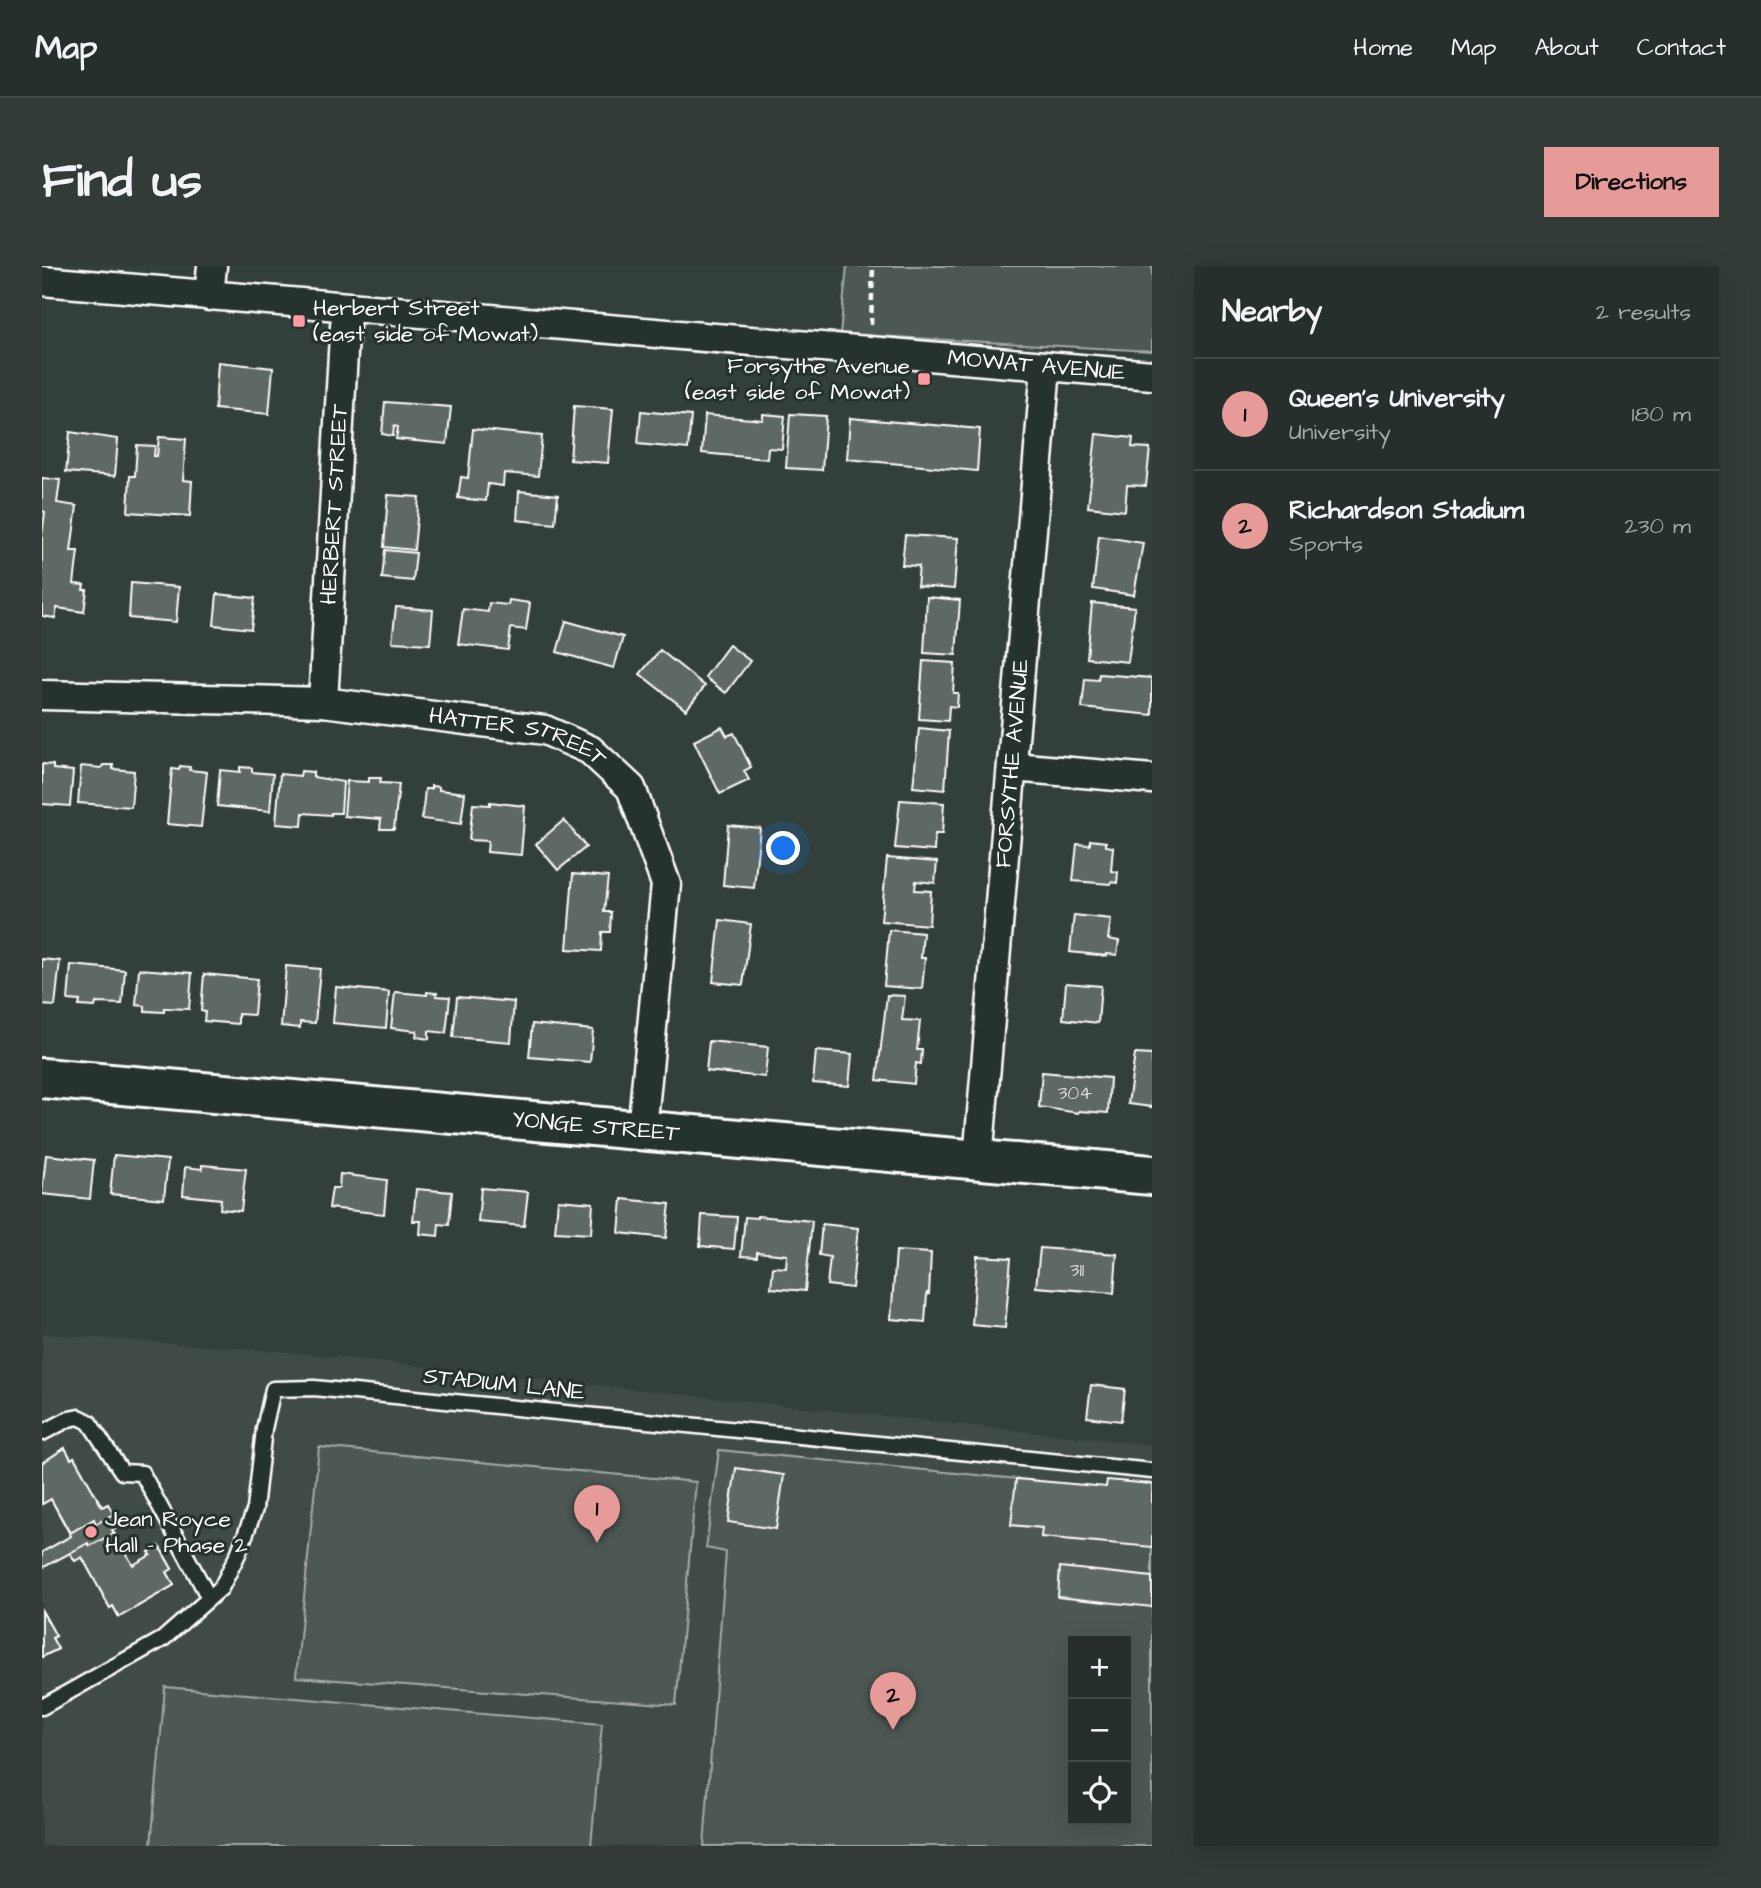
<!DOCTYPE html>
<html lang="en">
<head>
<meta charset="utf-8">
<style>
	body { margin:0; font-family:"Architects Daughter",sans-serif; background:#323b38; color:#f1f3f6 }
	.controls { position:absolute; right:21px; bottom:21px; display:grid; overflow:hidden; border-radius:0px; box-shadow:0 7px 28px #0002 }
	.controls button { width:63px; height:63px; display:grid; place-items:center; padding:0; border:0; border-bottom:2px solid #424a48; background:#262f2c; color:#f1f3f6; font:35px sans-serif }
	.you { position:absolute; left:742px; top:583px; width:24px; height:24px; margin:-18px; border:5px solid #fff; border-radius:50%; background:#1a73e8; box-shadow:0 0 0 10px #1a73e833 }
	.badge { display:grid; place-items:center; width:46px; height:46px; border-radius:50%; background:#e69b98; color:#111; font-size:23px; font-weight:700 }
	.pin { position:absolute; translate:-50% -58px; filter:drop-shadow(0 2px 4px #0008) }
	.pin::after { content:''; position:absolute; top:37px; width:24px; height:21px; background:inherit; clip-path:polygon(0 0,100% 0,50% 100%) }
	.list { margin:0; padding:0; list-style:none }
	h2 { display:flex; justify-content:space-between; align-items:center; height:91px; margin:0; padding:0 28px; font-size:30px }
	h2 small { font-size:23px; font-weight:400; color:#a4a9a9 }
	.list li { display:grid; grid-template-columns:46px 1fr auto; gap:21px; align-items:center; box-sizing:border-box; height:112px; padding:0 28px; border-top:2px solid #424a48 }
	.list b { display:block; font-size:26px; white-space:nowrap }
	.list p { margin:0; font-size:23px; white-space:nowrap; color:#a4a9a9 }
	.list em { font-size:23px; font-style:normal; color:#a4a9a9 }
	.icon { flex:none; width:38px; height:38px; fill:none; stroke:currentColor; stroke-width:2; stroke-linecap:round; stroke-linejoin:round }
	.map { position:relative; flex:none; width:1110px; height:1580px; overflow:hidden; border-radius:0px }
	header { display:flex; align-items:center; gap:42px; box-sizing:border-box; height:98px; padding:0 35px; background:#262f2c; border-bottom:2px solid #424a48 }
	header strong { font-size:33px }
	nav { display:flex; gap:38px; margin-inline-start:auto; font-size:24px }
	.intro { display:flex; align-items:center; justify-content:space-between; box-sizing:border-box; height:168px; padding:0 42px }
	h1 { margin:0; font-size:49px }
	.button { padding:18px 32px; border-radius:0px; background:#e69b98; color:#111; font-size:24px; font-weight:700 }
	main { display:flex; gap:42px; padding:0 42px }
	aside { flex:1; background:#262f2c; border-radius:0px; box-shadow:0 7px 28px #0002 }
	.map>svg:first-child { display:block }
</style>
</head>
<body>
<header>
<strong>Map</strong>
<nav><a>Home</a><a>Map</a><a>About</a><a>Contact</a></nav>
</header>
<div class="intro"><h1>Find us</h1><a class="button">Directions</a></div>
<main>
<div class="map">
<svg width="1110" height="1580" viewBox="0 0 1110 1580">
	<rect width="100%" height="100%" fill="#333f3a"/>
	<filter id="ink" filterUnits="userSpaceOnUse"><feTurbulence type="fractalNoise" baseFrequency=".0143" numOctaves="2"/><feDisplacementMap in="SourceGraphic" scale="14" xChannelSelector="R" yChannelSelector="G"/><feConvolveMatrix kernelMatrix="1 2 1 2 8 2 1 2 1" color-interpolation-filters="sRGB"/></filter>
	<g filter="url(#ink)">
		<path fill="#404c47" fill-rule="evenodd" d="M0,1068L247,1086L1110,1179V1580H0ZM1031,1375H1084V1554H1031Z"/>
		<g fill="#4d5853" stroke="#a6aca9" stroke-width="2" fill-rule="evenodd">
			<polygon points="805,0 1110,0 1110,85 798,68"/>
			<polygon points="277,1181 654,1216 634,1439 254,1411"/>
			<path d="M677,1184L1110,1226V1580H662L684,1286L664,1282ZM1031,1375H1084V1554H1031Z"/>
			<polygon points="123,1421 560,1458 549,1580 109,1580"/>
		</g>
		<g fill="#5f6964" stroke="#fff" stroke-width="2">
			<polygon points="176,96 231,102 227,148 173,143"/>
			<polygon points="343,136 409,141 405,178 354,173 356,161 352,160 351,170 340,168"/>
			<polygon points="532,140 571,143 566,197 528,194"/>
			<polygon points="599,145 649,150 646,183 596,178"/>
			<polygon points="721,148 743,150 740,183 726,182 725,193 660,187 663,149 721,154"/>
			<polygon points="748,148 784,150 780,204 744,202"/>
			<polygon points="808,152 938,163 935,205 805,193"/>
			<polygon points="431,163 500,170 496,210 462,207 461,220 446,218 444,235 416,232 419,211 426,212"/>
			<polygon points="28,166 76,173 73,210 24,206"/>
			<polygon points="1054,168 1091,172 1090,181 1108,182 1104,220 1085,219 1083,245 1046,241"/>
			<polygon points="117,171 144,173 141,214 150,215 148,250 86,246 88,210 93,210 95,179 113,180 112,190 115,190"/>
			<polygon points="0,212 18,214 15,237 35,240 29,285 36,285 32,318 42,319 41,324 45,324 42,346 15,342 13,352 0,350 0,270 3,246 0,245"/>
			<polygon points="477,225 516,229 513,258 475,254"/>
			<polygon points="346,229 377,231 372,284 342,281"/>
			<polygon points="863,269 916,272 912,323 875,320 877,300 860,299"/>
			<polygon points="1057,270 1101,277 1092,329 1051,323"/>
			<polygon points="343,284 374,287 371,315 340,312"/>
			<polygon points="89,317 137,321 134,356 87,352"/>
			<polygon points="175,328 213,332 209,363 172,359"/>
			<polygon points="885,331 918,334 914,389 882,387"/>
			<polygon points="467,334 488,337 484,364 469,362 466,384 416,378 421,343 446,346 447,337 466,339"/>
			<polygon points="1050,337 1093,341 1086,396 1045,392"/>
			<polygon points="354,341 391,344 388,378 350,376"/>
			<polygon points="524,355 581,371 572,402 515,386"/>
			<polygon points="687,379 708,395 684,427 663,411"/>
			<polygon points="618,384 663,420 644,444 598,408"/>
			<polygon points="881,395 913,397 911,427 916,427 915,441 907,440 906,455 877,453"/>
			<polygon points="1057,408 1110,412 1110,449 1040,442 1043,413 1056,414"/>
			<polygon points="680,461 685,470 692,467 709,501 702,505 707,514 678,528 652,475"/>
			<polygon points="877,462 907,465 903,524 871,521"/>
			<polygon points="0,498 11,499 11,503 31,505 28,540 0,538"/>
			<polygon points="61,499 71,499 71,503 92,505 89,541 36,537 39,500 59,502"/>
			<polygon points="138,500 148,501 147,504 165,506 159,561 125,558 130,503 137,504"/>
			<polygon points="198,501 210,502 210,506 231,508 228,545 175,540 178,504 198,506"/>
			<polygon points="259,505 271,506 271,511 301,516 299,547 289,547 289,549 261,547 260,560 234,558 238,508 258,510"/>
			<polygon points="327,512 339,512 338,517 357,518 352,563 338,563 339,553 302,550 305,515 327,516"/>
			<polygon points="389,520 397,521 397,524 423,527 419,558 380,553 383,523 389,523"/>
			<polygon points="858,534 902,537 900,568 893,568 892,585 853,582"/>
			<polygon points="448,536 483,540 479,589 445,586 446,575 427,574 431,538 448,539"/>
			<polygon points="522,554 544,581 516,604 494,578"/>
			<polygon points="686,559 718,562 712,622 681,619"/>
			<polygon points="1048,574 1064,576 1064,580 1071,581 1069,605 1076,606 1075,617 1069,616 1068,618 1031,615 1035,578 1048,579"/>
			<polygon points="845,592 895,596 893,617 874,615 873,624 889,625 887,659 839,655"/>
			<polygon points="531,608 566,611 562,646 569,646 568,666 560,666 559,685 525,683"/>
			<polygon points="1032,649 1069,653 1066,673 1077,675 1075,689 1065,688 1065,690 1028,686"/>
			<polygon points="678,654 709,658 701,719 671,716"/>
			<polygon points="847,664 881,667 879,692 883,692 880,723 842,720"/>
			<polygon points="0,693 18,695 13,740 0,739"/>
			<polygon points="29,699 83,704 80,738 54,737 53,741 37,740 38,735 26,734"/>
			<polygon points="244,700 278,703 273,757 258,756 258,762 239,760"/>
			<polygon points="97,703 150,707 147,743 122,742 122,746 103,745 103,740 94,739"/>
			<polygon points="162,708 215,713 212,749 196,748 196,758 162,755 163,746 159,745"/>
			<polygon points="1024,717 1059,720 1056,757 1021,753"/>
			<polygon points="294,721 347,726 344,762 291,757"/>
			<polygon points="353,726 385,729 385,726 395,727 394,730 408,731 404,767 387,765 387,773 374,771 375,765 349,762"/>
			<polygon points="845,729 863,730 860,754 878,755 875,784 880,784 879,798 874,797 872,818 835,814"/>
			<polygon points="415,731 472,736 469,776 411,771"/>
			<polygon points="490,758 551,764 548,796 487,791"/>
			<polygon points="667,775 726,781 723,811 664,805"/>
			<polygon points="774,785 810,788 807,820 771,817"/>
			<polygon points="1093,788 1110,789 1110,841 1086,838"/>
			<polygon points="1000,806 1068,812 1066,847 1037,845 1036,847 997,841"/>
			<polygon points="4,889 52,894 48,933 0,928"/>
			<polygon points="72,889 126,894 122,933 68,928"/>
			<polygon points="160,899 204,903 199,945 178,943 179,933 141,929 143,901 160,903"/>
			<polygon points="298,908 345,914 342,948 287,942 290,922 297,922"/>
			<polygon points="439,922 486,926 482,960 436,956"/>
			<polygon points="374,923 410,926 407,959 397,958 396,970 378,968 379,955 371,955"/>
			<polygon points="580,933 628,938 624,972 577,967"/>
			<polygon points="516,934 551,937 549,968 513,966"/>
			<polygon points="660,949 695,951 692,983 658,980"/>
			<polygon points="715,950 770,955 763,1025 729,1022 731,1001 744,1002 745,989 715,986 715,991 699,990 703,951 715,952"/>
			<polygon points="780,958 816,962 810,1022 785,1019 788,991 777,989"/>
			<polygon points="998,982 1075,988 1072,1027 994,1021"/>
			<polygon points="854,985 889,987 887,1028 885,1027 883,1056 849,1053"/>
			<polygon points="935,990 969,992 963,1062 930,1059"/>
			<polygon points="1049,1119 1083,1123 1079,1155 1045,1151"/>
			<polygon points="23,1182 29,1193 32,1191 60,1241 66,1238 77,1260 70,1264 87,1296 91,1299 109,1289 107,1286 117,1280 130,1303 125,1306 132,1319 77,1351 71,1340 68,1342 40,1291 33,1295 28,1287 0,1302 0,1286 29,1270 9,1233 0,1238 0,1197"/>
			<polygon points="23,1182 29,1193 32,1191 60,1241 66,1238 71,1248 54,1258 52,1253 28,1267 9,1233 0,1238 0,1197"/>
			<polygon points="694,1202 742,1209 734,1263 686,1256"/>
			<polygon points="974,1213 1064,1221 1065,1214 1110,1218 1110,1281 999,1271 1000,1262 969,1259"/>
			<polygon points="72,1267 91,1299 109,1289 107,1286 117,1280 130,1303 125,1306 132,1319 77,1351 71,1340 68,1342 40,1291 33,1295 28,1287 46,1277 48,1280"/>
			<polygon points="1018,1301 1110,1311 1110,1341 1016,1331"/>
			<polygon points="0,1345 14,1370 10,1372 16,1383 0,1391"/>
			<polygon points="0,1345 14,1370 10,1372 16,1383 0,1391"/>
		</g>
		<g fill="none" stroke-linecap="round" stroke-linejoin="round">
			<g stroke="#fff" stroke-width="19">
				<g id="lane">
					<polyline points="0,1167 27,1153 37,1151 47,1156 80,1206 100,1207 167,1332"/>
					<polyline points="0,1441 121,1373 179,1322 196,1288 213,1243 222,1163 231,1123 272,1122 1110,1205"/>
				</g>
			</g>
			<g stroke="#fff" stroke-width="33">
				<g id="street">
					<path id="s1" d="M0,15L1110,109"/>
					<polyline points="167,30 170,0"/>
					<path id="s2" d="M0,429L281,436L503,464L548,484L589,522L624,618L600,864"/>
					<path id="s3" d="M281,436L302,70L305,42"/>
					<polyline points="971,501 1110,513"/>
					<path id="s4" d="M936,893L1004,101"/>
				</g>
			</g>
			<g stroke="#fff" stroke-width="44">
				<g id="secondary">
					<path id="s5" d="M0,812L1110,909"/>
				</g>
			</g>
			<polyline stroke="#fff" stroke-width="4.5" stroke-dasharray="7 5" stroke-linecap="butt" points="829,59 831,0"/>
			<use href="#lane" stroke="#26332d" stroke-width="14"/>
			<use href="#street" stroke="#26332d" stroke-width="28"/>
			<use href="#secondary" stroke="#26332d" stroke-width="38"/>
		</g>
	</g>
	<g fill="#ff9aa2" stroke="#26332d" stroke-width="2.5">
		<rect x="250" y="48" width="14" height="14" rx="3.5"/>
		<rect x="875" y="106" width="14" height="14" rx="3.5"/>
		<circle cx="49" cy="1266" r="7"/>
	</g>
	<g text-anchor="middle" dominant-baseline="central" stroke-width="6" stroke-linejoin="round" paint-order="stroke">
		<g font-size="19" fill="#d7dad8">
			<text x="1033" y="827">304</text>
			<text x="1035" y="1004">311</text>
		</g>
		<g font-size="23" fill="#fff" stroke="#26332d" text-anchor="start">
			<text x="271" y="42">Herbert Street<tspan x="271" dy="26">(east side of Mowat)</tspan></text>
			<text x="868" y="100" text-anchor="end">Forsythe Avenue<tspan x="868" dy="26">(east side of Mowat)</tspan></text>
			<text x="63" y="1253">Jean Royce<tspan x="63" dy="26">Hall - Phase 2</tspan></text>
		</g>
		<g font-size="23" fill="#fff" stroke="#26332d">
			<text stroke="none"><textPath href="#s1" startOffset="998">MOWAT AVENUE</textPath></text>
			<text stroke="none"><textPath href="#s3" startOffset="198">HERBERT STREET</textPath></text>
			<text stroke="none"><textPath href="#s2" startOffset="480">HATTER STREET</textPath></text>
			<text stroke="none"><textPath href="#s4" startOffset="397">FORSYTHE AVENUE</textPath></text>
			<text stroke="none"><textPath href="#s5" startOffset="556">YONGE STREET</textPath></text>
			<text transform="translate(462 1118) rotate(6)">STADIUM LANE</text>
		</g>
	</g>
</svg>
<div class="controls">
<button>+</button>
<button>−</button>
<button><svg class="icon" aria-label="locate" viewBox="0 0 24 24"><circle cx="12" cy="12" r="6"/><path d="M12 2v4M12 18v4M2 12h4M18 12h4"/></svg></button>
</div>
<div class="you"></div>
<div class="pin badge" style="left:555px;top:1277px">1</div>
<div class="pin badge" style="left:851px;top:1464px">2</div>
</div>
<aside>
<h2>Nearby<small>2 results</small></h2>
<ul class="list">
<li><span class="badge">1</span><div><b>Queen's University</b><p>University</p></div><em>180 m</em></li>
<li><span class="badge">2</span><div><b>Richardson Stadium</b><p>Sports</p></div><em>230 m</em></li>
</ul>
</aside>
</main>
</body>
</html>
